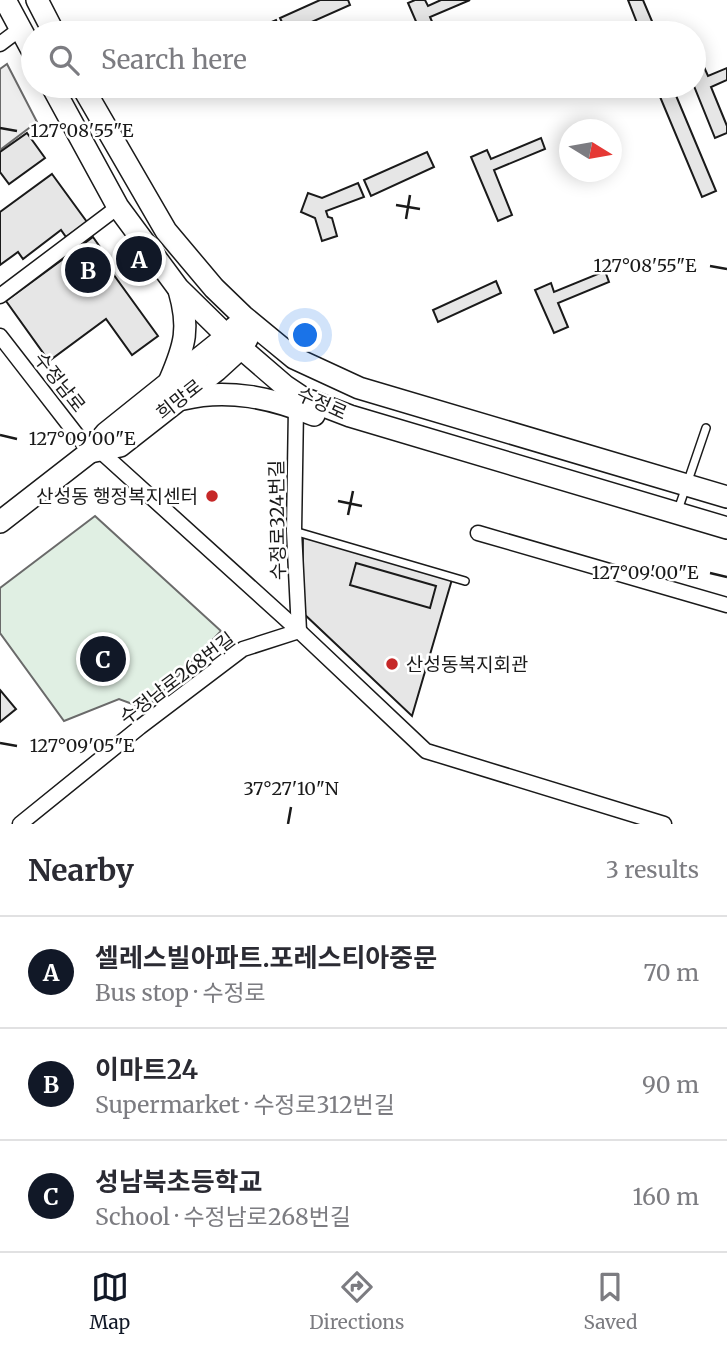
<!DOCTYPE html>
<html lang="en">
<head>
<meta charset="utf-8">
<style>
	body { margin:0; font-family:Merriweather,"Noto Sans KR",serif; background:#f7f7f7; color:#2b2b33 }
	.compass { position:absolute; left:559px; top:119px; width:63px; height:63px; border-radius:50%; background:#fff; box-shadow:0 4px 18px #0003; rotate:101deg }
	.you { position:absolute; left:306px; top:336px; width:24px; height:24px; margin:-18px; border:5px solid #fff; border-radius:50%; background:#1a73e8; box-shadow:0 0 0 10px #1a73e833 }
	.badge { display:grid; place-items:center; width:46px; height:46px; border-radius:50%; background:#111827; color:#fff; font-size:23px; font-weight:700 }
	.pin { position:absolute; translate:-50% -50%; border:4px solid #fff; box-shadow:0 2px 7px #0006 }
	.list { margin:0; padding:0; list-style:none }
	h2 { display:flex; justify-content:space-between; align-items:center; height:91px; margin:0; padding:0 28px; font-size:30px }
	h2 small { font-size:23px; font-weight:400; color:#7c7c81 }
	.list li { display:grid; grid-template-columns:46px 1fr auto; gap:21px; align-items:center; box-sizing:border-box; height:112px; padding:0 28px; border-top:2px solid #e1e1e2 }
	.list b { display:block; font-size:26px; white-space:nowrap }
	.list p { margin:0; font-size:23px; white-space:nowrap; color:#7c7c81 }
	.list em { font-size:23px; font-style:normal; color:#7c7c81 }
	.icon { flex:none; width:38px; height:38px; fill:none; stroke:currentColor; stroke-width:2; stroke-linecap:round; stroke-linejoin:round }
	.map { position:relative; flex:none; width:727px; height:824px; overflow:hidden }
	.search { position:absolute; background:#fff; box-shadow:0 4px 18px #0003; left:21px; right:21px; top:21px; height:77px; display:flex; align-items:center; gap:18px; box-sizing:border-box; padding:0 24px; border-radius:38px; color:#7c7c81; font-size:26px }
	.sheet { height:427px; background:#fff }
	nav { display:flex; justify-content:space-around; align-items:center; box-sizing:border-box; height:98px; border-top:2px solid #e1e1e2; background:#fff; font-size:19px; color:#7c7c81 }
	nav a { display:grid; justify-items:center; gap:4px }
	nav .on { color:#111827 }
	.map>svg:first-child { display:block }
</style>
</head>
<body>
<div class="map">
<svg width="727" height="824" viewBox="0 0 727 824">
	<rect width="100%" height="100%" fill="#fff"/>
	<polygon fill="#e0efe3" stroke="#6a6a6a" stroke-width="2" points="95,516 221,631 146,709 119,699 64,721 0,633 0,588"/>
	<polygon fill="#ededed" stroke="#6a6a6a" stroke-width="2" points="7,64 37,122 0,150 0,69"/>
	<g fill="#e6e6e6" stroke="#1a1a1a" stroke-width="2">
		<polygon points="320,0 348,0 350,5 287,33 280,18"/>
		<polygon points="415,0 425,0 428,6 441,0 470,0 430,17 437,33 421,33 408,3"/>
		<polygon points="628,0 643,0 657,33 641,33"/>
		<polygon points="276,20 281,33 245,33"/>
		<polygon points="704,67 708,76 727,68 727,80 711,87 727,126 727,133 715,138 694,86 694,71"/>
		<polygon points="672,86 716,191 702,197 658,92"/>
		<polygon points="27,133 45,158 9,184 0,172 0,152"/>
		<polygon points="541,138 545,149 494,170 512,215 498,221 471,157 487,150 491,159"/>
		<polygon points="427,152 434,167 371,196 364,180"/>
		<polygon points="52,174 87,222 66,237 61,230 23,259 18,252 0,265 0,212"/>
		<polygon points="358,183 364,197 326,211 328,217 332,218 337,236 322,241 315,218 301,212 308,193 322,198"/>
		<polygon points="93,237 107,257 103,260 158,336 132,355 106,319 49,361 6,301"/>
		<polygon points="605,271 609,282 558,303 568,327 554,333 535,290 551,283 554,292"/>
		<polygon points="496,281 501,293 438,322 433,310"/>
		<polygon points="303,532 453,576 412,716 302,612"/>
		<polygon points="356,563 436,586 430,608 350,585"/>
		<polygon points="0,690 16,709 0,722"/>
	</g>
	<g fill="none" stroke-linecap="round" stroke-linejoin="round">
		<g stroke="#1a1a1a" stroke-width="10">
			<g id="lane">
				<polyline points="678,510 706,428"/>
				<polyline points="294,531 465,581"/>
			</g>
		</g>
		<g stroke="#1a1a1a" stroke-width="17">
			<g id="street">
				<polyline points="0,44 20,29"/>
				<polyline points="0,296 118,207"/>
				<polyline points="0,336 90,452"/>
				<polyline points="99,450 299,631 426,751 664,824"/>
				<polyline points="478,533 727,605"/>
				<polyline points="20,824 140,727 243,649 299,631 294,531 296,408"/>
			</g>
		</g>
		<g stroke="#1a1a1a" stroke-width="24">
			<g id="secondary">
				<polyline points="5,0 33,52"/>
				<polyline points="37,0 54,33"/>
				<polyline points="52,86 118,207 178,288 227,336 285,386 303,398 350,416 727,528"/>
				<polyline points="82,86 166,231 214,288 243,316 294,358 359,388 727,497"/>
				<path d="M170,380C185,345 190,328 179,290"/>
				<path d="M183,399C228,388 272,398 314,415"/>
				<polyline points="90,452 120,446 217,370 240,349 247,339"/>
				<polyline points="0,522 90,452 106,433 227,336 235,327"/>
			</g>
		</g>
		<use href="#lane" stroke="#fff" stroke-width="7"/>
		<use href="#street" stroke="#fff" stroke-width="14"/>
		<use href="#secondary" stroke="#fff" stroke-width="21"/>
	</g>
	<path fill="none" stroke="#1a1a1a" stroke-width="2.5" d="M0,128L17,131M396,205L420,209M406,219L410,195M710,266L727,269M0,435L17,439M338,501L362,506M348,515L353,491M710,573L727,577M0,743L17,746M288,824L291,807"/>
	<g fill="#c62828" stroke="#fff" stroke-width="2.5">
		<circle cx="212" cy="496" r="7"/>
		<circle cx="392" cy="664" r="7"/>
	</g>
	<g text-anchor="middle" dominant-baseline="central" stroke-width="5" stroke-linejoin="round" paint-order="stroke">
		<g font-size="19" fill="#1a1a1a" stroke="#fff">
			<text transform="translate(60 382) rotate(52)">수정남로</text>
			<text transform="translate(179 399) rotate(-38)">희망로</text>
			<text transform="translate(322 403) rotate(24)">수정로</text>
			<text transform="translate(277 520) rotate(-91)">수정로324번길</text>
			<text transform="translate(177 678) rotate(-37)">수정남로268번길</text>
		</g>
		<g font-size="19" fill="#1a1a1a" stroke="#fff" text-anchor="end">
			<text x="198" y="496">산성동 행정복지센터</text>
			<text x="406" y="664" text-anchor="start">산성동복지회관</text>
		</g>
	</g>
	<g font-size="18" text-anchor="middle" fill="#1a1a1a" stroke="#fff" stroke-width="5" stroke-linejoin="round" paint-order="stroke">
		<text x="82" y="137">127°08'55"E</text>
		<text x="645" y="272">127°08'55"E</text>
		<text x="82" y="445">127°09'00"E</text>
		<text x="645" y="579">127°09'00"E</text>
		<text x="82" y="752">127°09'05"E</text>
		<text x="291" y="795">37°27'10"N</text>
	</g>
</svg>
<svg class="compass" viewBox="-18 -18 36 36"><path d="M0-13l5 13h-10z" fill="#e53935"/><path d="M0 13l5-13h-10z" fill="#7c7c81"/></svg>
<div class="you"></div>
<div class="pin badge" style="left:139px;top:259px">A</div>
<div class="pin badge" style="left:88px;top:270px">B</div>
<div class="pin badge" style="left:103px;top:659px">C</div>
<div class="search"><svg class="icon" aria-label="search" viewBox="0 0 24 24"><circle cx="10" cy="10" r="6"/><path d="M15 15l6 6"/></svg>Search here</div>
</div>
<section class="sheet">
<h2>Nearby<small>3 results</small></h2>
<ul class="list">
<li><span class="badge">A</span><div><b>셀레스빌아파트.포레스티아중문</b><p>Bus stop · 수정로</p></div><em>70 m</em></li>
<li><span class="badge">B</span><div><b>이마트24</b><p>Supermarket · 수정로312번길</p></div><em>90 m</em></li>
<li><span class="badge">C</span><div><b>성남북초등학교</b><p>School · 수정남로268번길</p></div><em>160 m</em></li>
</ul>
</section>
<nav>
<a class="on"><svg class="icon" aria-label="map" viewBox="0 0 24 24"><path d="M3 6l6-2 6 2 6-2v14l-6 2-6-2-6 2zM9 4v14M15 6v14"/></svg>Map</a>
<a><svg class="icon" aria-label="directions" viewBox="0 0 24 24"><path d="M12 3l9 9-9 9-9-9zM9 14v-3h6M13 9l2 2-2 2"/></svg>Directions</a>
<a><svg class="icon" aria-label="saved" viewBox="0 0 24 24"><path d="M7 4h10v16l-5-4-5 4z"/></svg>Saved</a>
</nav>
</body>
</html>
